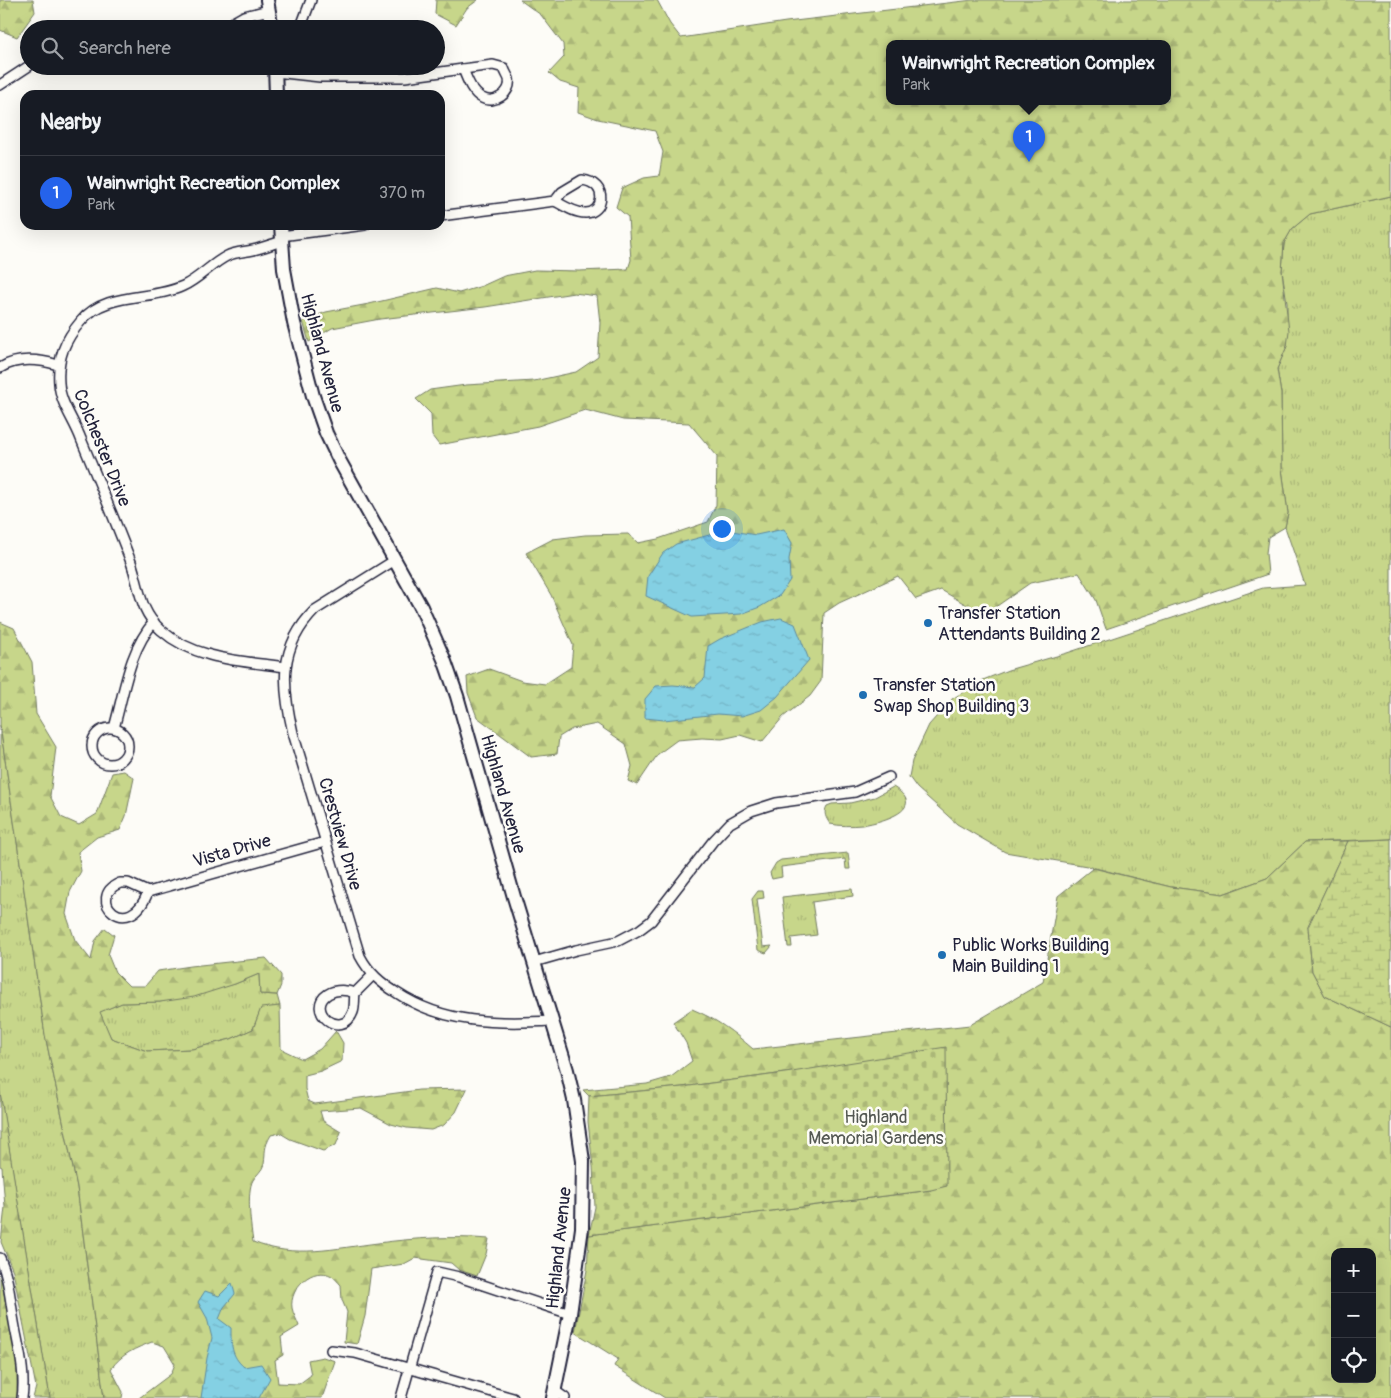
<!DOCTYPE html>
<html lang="en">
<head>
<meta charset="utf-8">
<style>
	body { margin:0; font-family:Pangolin,sans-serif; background:#20242c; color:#f1f3f6 }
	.controls { position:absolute; right:15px; bottom:15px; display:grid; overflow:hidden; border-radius:10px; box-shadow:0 5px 20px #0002 }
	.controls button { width:45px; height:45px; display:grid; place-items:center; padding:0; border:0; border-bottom:1px solid #363941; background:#171b24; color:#f1f3f6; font:25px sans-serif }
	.you { position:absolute; left:721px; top:528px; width:18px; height:18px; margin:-12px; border:4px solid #fff; border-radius:50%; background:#1a73e8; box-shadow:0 0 0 8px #1a73e833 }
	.badge { display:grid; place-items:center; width:32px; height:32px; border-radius:50%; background:#2563eb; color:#fff; font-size:16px; font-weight:700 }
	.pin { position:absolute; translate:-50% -41px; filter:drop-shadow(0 1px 2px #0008) }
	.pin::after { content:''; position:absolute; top:26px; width:18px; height:15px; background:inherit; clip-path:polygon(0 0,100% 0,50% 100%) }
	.popup { position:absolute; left:886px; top:40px; width:285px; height:65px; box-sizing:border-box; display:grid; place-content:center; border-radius:10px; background:#171b24; filter:drop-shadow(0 1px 4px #0005); font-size:16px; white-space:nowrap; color:#9ea1a6 }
	.popup b { font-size:19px; color:#f1f3f6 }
	.popup::after { content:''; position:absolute; left:50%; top:100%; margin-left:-10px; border:10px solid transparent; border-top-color:#171b24 }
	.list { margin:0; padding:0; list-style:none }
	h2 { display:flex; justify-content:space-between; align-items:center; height:65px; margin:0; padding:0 20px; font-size:21px }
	h2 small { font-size:16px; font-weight:400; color:#9ea1a6 }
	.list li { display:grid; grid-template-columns:32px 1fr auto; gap:15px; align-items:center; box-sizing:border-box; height:75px; padding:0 20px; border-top:1px solid #363941 }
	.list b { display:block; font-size:19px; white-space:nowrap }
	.list p { margin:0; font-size:16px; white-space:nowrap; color:#9ea1a6 }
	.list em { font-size:16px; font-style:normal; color:#9ea1a6 }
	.icon { flex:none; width:28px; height:28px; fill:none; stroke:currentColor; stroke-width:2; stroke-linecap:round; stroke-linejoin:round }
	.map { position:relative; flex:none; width:1391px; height:1398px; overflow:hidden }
	.search { position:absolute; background:#171b24; box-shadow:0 5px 20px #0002; left:20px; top:20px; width:425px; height:55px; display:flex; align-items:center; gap:12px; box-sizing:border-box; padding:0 18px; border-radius:28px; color:#9ea1a6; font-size:19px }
	.panel { position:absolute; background:#171b24; box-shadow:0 5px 20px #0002; left:20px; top:90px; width:425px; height:140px; border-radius:15px }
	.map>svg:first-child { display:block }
</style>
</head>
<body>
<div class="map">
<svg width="1391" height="1398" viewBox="0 0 1391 1398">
	<defs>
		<pattern id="grass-tufts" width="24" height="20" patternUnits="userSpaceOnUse" patternTransform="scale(1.25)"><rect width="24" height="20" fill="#c7d68a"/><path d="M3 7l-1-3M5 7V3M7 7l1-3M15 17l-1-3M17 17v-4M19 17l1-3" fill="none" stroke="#abb778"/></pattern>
		<pattern id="forest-firs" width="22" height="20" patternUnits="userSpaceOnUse" patternTransform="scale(1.25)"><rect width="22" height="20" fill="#c7d68a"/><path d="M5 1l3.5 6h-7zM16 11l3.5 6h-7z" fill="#abb778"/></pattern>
		<pattern id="wetland-marsh" width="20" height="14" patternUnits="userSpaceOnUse" patternTransform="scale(1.25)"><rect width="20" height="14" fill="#c7d68a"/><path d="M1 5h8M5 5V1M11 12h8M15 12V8" fill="none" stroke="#abb778"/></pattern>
		<pattern id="cemetery-stones" width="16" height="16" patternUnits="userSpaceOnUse" patternTransform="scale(1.25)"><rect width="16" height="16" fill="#c7d68a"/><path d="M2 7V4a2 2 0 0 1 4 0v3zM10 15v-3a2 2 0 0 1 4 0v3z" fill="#abb778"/></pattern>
		<pattern id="water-ripples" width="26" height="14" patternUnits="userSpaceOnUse" patternTransform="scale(1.25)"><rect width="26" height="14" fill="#84d0e3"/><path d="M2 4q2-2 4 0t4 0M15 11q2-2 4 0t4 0" fill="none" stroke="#72b2c4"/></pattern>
	</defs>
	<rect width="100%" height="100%" fill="#fdfcf7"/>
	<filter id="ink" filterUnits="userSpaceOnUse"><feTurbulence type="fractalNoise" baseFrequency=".02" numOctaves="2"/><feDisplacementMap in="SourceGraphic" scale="10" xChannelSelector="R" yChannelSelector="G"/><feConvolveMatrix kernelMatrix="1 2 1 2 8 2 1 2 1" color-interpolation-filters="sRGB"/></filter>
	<g filter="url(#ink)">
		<g fill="url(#grass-tufts)" stroke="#747c62">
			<polygon points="1391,196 1391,839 1305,842 1267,878 1223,894 1171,887 1087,866 1005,852 957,824 917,788 909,777 912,761 929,725 952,699 983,680 1008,670 1067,653 1263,588 1305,585 1285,527 1288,513 1282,469 1281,394 1277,369 1287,346 1287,303 1282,271 1284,243 1292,229 1310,214"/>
			<polygon points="0,725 45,1035 77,1187 104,1398 50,1398 0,1094"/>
			<path d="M893,787C930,809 881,822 862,825C851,826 840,826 830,824C826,818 823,813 827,806L832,804L850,803L875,797Z"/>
			<polygon points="848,853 850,869 846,869 845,859 781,867 782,877 772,879 770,873 776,863 781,860"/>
			<polygon points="852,889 853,896 812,902 817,935 791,938 792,947 788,947 782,897"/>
			<polygon points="758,891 763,891 764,898 757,899 763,947 772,946 766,953 758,950 752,899"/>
			<polygon points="259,974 260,994 277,995 280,1006 261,1009 253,1029 231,1039 192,1049 147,1051 111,1038 99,1012 122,1003 160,1002 235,984"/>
		</g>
		<g fill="url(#forest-firs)" stroke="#747c62" fill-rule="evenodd">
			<polygon points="0,0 33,0 35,12 17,37 0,30"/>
			<polygon points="436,0 478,0 467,8 456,25 435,14"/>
			<path d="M520,0H657L670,24L681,38L786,22L973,0H1391V196L1310,214L1292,229L1284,243L1282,271L1289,331L1287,346L1277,369L1281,394L1282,469L1288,513L1285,527L1268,537L1266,553L1268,574L1106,629L1096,600L1079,573L1030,583L984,615L941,590L916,599L898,576L839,603L824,613L821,681L810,696L783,717L762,742L740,735L722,739L702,738L677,740L658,754L637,785L628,781L632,766L626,744L597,724L572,729L559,737L557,754L531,757L477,717L468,693L467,677L489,669L522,681L545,684L571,667L573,645L551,595L526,553L553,539L585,535L628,534L638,543L658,539L708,522L716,505L717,456L689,423L623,420L585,410L538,426L439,445L432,436L431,414L416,399L430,390L466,385L534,381L576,372L598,357L600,323L597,296L574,293L485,307L380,319L332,328L309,342L303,321L326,312L369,304L437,288L459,293L482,286L504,276L535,270L579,271L628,269L631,260L628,217L616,207L622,188L644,178L659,176L663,152L655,131L598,119L578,112L579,88L560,82L549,73L564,57L563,44L541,15ZM890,43H1168V101H890Z"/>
			<path d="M0,622L14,628L32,662L36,714L56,747L50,796L61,817L79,825L97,814L112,773L124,771L134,778L126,816L120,830L97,837L78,852L81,871L70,892L66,914L75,940L91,960L95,941L105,928L114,935L108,955L115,972L129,986H145L158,971L191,966L266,958L281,975V985L277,995L260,994L259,974L235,984L194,997L160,1002L122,1003L100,1012L111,1038L147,1051L192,1049L231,1039L253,1029L261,1008L280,1006L281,1049L302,1059L320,1049L336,1031L343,1043L342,1061L321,1071L305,1075V1089L308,1101L315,1104L419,1090L467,1089L456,1112L444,1125L431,1130L407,1128L391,1124L361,1108L320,1111L323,1121L341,1132L336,1145L323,1151L290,1139L280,1133L271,1135C263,1149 266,1151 264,1164C262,1171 256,1175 253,1180C246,1192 251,1228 253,1242C294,1259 336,1248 378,1243C415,1238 452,1236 489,1239L486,1254L477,1276L459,1270L451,1263L415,1258L404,1264L371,1269L365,1316L357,1344L344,1342L347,1312L342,1300L341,1285C338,1282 335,1278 332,1276C313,1265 289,1288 292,1308C293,1314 297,1320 299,1326L281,1337L283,1355L275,1360L278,1383L299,1384L311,1375L308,1360L323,1357L335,1361L322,1398H139L171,1374L175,1364L164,1346L152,1342C136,1348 121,1354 111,1369L123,1392L122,1398H104L77,1187L45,1035L0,725Z"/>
			<path d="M1348,841L1308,927L1312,971L1325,996L1391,1027V1398H665L614,1366L618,1359L575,1332L587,1270L589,1235L931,1190L792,1072L682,1087L589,1096L583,1090L647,1084L671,1077L692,1061L686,1043L673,1022L692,1009C718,1020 732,1031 753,1049L970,1025L1043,982L1058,896L1093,868L1171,887L1223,894L1267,878L1305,842ZM1335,1252H1372V1379H1335Z"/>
			<polygon points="0,1092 50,1398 33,1398 36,1387 13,1271 1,1242 5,1207 2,1167 0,1166"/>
			<polygon points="0,1273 17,1359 17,1398 0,1398"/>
		</g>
		<polygon fill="url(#wetland-marsh)" stroke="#747c62" points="1391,839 1391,1027 1325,996 1312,971 1308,927 1348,841"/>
		<polygon fill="url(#cemetery-stones)" stroke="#747c62" points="946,1047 947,1186 931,1190 589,1235 595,1207 593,1167 588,1122 589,1096 682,1087 792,1072"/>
		<g fill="url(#water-ripples)" stroke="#5d8aa0">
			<polygon points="784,529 792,543 789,559 790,580 780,595 760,607 741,614 692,617 646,596 648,576 663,553 676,544 713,534 732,531 756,535"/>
			<polygon points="781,618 795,624 809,660 777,697 761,710 742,716 718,714 664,720 645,718 645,699 656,686 673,685 695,687 705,678 708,646 720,639 762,622"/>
			<path d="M232,1283L235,1294L224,1307L219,1319L231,1328C231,1344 231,1356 244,1367L261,1364L270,1378L259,1398H201L207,1358L212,1338L207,1318L198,1302L205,1291L219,1296Z"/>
		</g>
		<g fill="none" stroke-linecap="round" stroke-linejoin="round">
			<g stroke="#22223b" stroke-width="12">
				<g id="street">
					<polyline points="221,29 244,16 269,10"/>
					<polyline points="300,29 311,0"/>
					<path d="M493,65L504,68C505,72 508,76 509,79C512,93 494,105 482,98C472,93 467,79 463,69Z"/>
					<polyline points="275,72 320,77 405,77 463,69"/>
					<polyline points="0,85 29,66"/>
					<path d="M582,180C609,183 604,214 585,213C575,213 564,206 555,201L562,192Z"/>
					<polyline points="440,216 555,201"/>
					<polyline points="281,236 365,225"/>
					<path d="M282,241C272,244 263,248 253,250C244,252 235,252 227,256C211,264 199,279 183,286C151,301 106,291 81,321C65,340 57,358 59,383C60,403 74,420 81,439C98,480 115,520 131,562C140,587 139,611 161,630C195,660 242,661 286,667"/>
					<path d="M0,368C18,357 38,359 58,365"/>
					<path d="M395,560L315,610C278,647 282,686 293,733L360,956C369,973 381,983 397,993C444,1024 497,1024 552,1021"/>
					<circle cx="110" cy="746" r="18"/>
					<path d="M114,728C124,693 129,650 154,622"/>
					<path d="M120,883H128L148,892C129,943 84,898 120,883Z"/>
					<polyline points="148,892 325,842"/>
					<polyline points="534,962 576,950 618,941 639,930 651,921 713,841 730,823 751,811 776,803 855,792 889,777"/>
					<path d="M355,993C347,990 336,989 328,994C304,1010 342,1041 353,1012C355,1007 354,999 355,993L373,975"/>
					<path d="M0,1258C9,1278 10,1300 14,1322C18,1346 26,1373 22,1398"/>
					<polyline points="331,1350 355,1353 513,1398"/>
					<polyline points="555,1391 565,1398"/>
					<polyline points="401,1398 437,1272 459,1277 570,1314"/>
				</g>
			</g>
			<g stroke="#22223b" stroke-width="16">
				<g id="secondary">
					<polyline points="267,0 272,29"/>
					<polyline points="275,66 276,95"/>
					<polyline points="281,225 284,269 294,323 313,396 326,433 339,460 421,607 444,659 457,696 514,897 567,1070 574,1100 583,1161 582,1228 570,1314 553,1398"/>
				</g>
			</g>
			<use href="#street" stroke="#fdfcf7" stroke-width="9"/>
			<use href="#secondary" stroke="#fdfcf7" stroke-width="12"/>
		</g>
	</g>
	<g fill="#1f6fb2" stroke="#fdfcf7" stroke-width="2">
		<circle cx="928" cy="623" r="5"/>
		<circle cx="863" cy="695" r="5"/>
		<circle cx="942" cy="955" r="5"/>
	</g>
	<g text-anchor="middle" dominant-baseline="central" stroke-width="5" stroke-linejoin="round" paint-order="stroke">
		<g font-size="18" fill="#22223b" stroke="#fdfcf7">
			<text transform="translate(322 353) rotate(75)">Highland Avenue</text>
			<text transform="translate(102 448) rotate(68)">Colchester Drive</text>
			<text transform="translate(503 794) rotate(74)">Highland Avenue</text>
			<text transform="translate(340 834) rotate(74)">Crestview Drive</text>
			<text transform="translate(232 851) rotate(-16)">Vista Drive</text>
			<text transform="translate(559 1248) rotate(-84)">Highland Avenue</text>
		</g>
		<g font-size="18" fill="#22223b" stroke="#fdfcf7" text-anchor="start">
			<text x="938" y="613">Transfer Station<tspan x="938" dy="21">Attendants Building 2</tspan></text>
			<text x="873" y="685">Transfer Station<tspan x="873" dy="21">Swap Shop Building 3</tspan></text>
			<text x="952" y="945">Public Works Building<tspan x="952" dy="21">Main Building 1</tspan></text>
		</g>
		<g font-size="18" fill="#545853" stroke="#fdfcf7">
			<text x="876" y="1117">Highland<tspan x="876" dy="21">Memorial Gardens</tspan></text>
		</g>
	</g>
</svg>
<div class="controls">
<button>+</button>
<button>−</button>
<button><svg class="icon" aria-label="locate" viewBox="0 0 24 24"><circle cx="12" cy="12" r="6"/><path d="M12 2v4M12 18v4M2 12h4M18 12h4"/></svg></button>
</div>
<div class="you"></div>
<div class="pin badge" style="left:1029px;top:162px">1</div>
<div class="popup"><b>Wainwright Recreation Complex</b>Park</div>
<div class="search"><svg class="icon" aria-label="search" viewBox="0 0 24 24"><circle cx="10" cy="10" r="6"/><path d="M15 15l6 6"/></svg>Search here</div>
<section class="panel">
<h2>Nearby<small></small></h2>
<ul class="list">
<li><span class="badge">1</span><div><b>Wainwright Recreation Complex</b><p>Park</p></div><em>370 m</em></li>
</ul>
</section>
</div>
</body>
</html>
